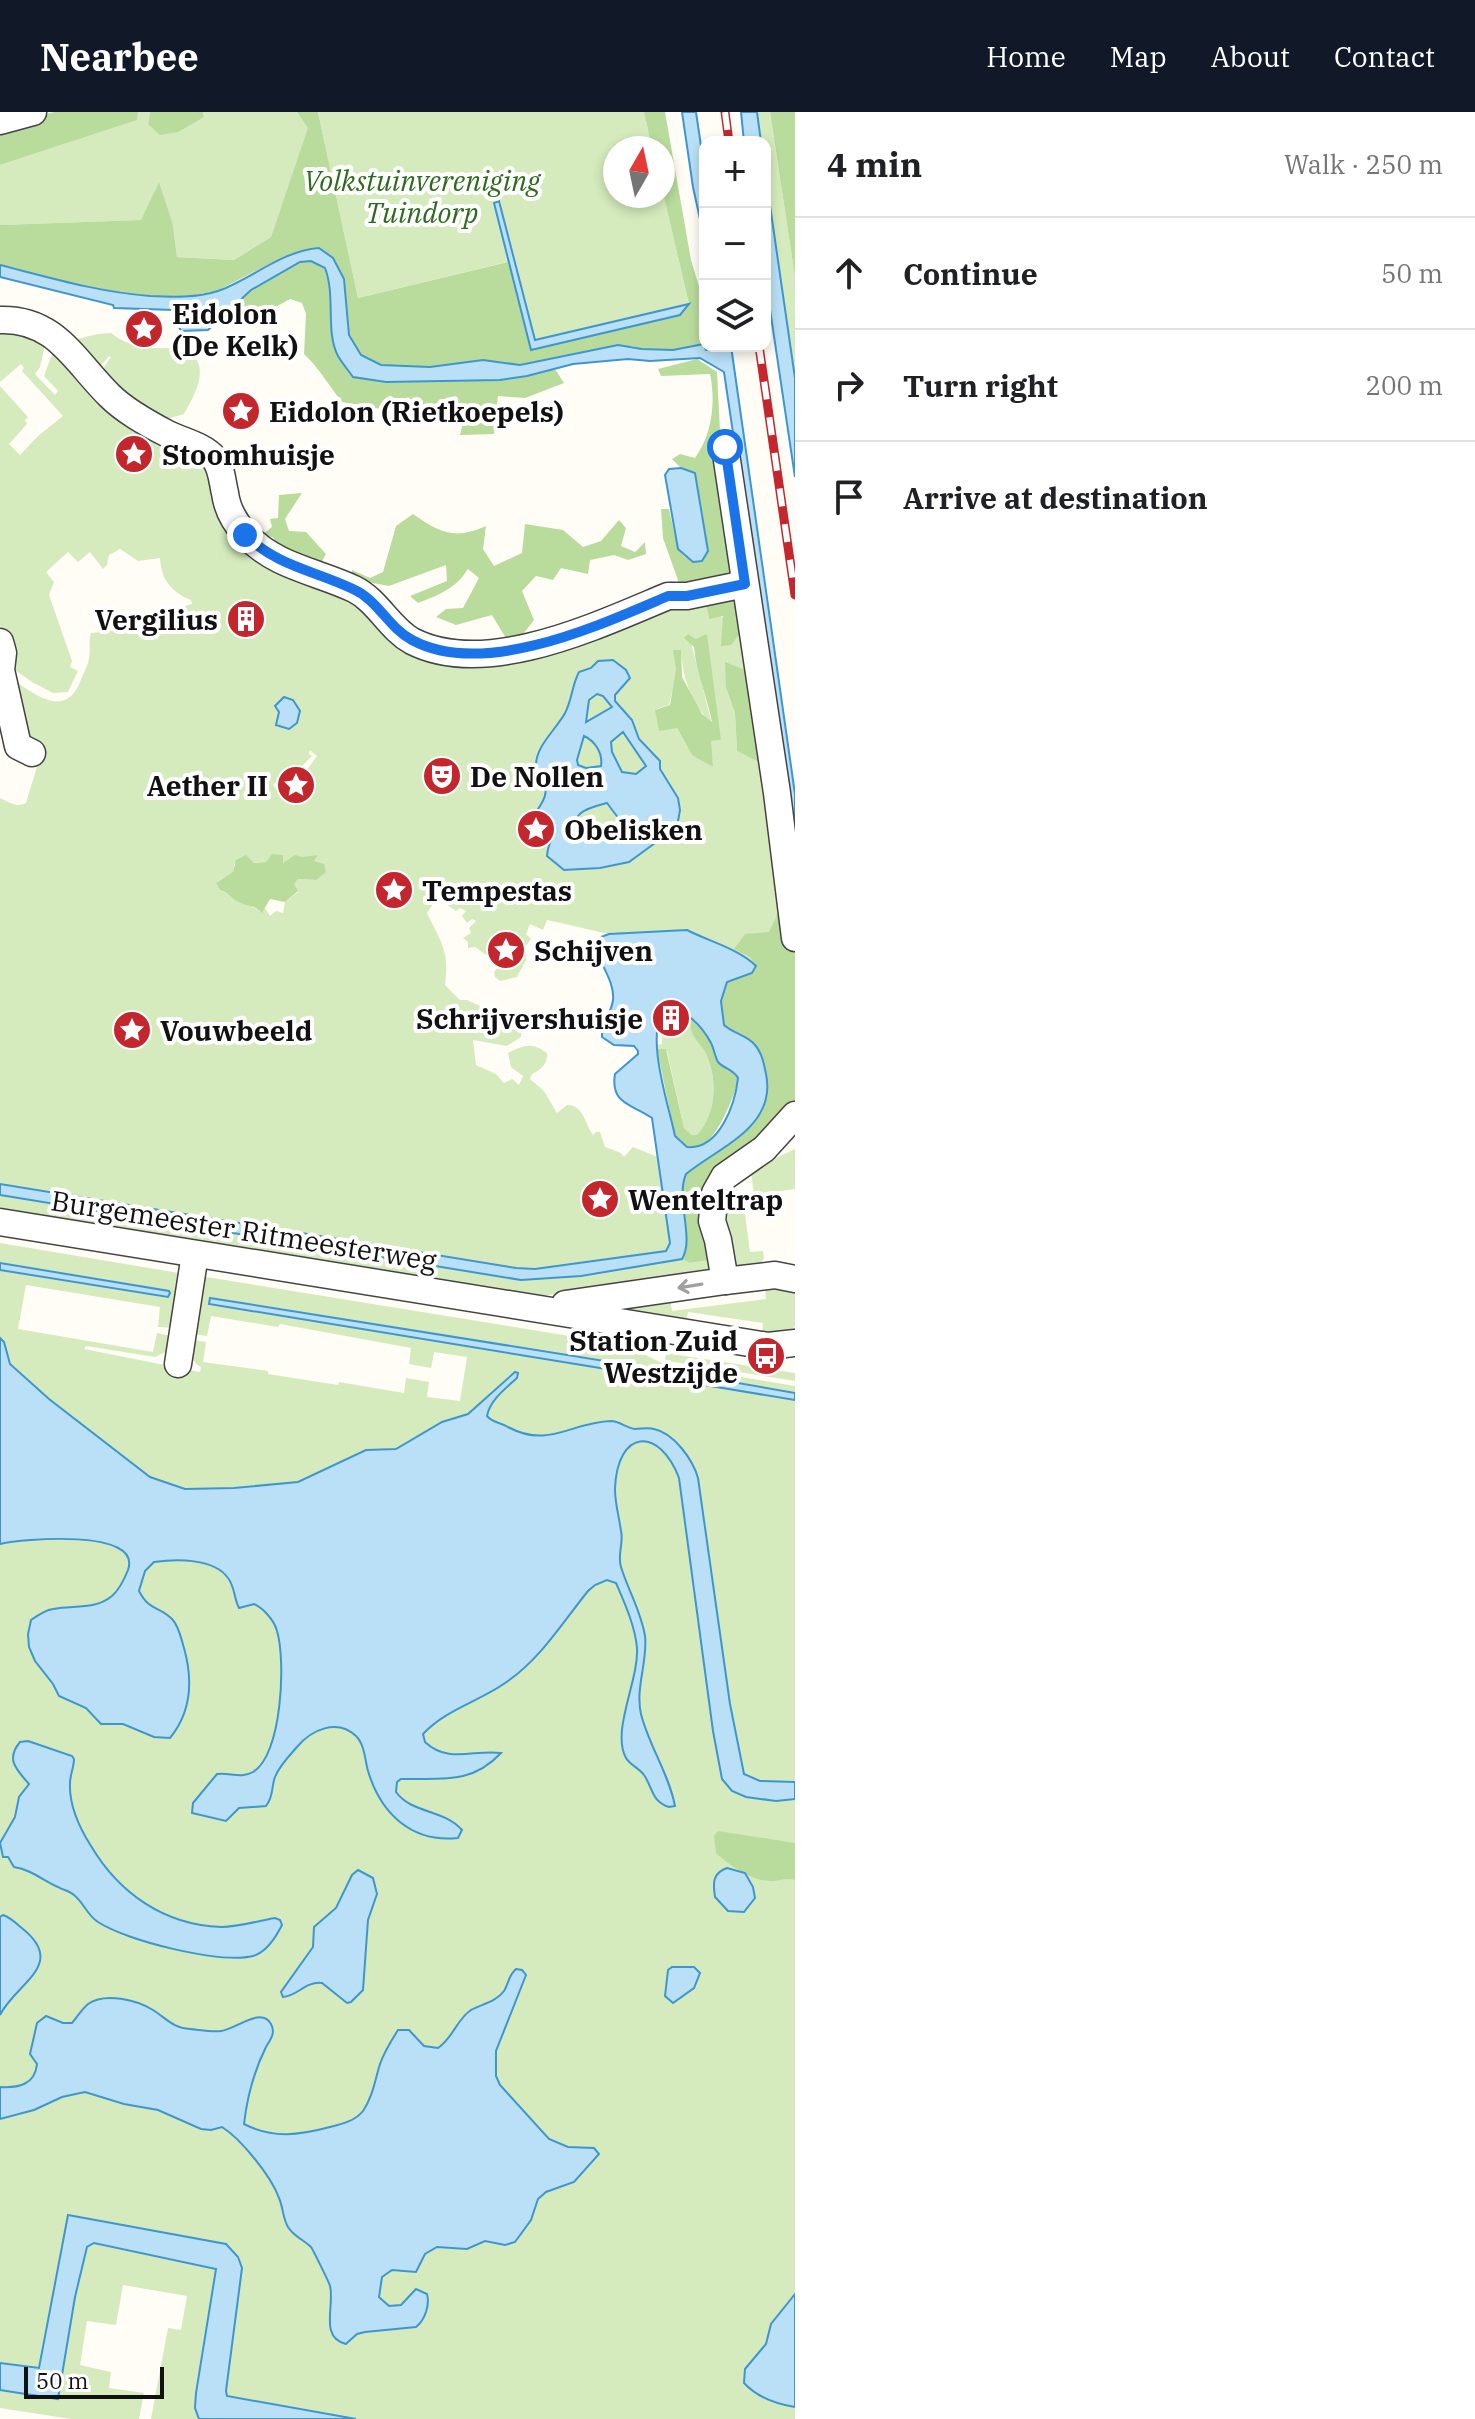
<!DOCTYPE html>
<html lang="en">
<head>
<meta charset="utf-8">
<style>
	body { margin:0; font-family:"IBM Plex Serif",serif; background:#f2f2f2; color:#202124 }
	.controls { position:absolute; right:24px; top:24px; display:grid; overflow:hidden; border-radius:16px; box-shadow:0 4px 12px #0003 }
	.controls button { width:72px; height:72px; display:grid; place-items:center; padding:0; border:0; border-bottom:2px solid #e0e0e0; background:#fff; color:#202124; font:40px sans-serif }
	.compass { position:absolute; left:603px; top:24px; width:72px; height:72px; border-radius:50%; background:#fff; box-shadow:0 4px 12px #0003; rotate:9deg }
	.scale { position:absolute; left:24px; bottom:20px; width:140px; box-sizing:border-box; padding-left:8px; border:4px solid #111; border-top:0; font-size:22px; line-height:28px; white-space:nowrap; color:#111; -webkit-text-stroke:6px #fff; paint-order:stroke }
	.stop { position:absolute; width:24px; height:24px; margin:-18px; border:6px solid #1a73e8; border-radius:50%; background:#fff }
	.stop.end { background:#1a73e8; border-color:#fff; box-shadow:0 2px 8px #0008 }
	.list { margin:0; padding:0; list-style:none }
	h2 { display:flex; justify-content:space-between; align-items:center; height:104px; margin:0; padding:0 32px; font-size:34px }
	h2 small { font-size:26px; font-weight:400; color:#757577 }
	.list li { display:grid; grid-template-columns:52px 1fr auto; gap:24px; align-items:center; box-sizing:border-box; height:112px; padding:0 32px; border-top:2px solid #e0e0e0 }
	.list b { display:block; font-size:30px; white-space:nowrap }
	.list em { font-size:26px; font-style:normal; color:#757577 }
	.icon { flex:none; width:44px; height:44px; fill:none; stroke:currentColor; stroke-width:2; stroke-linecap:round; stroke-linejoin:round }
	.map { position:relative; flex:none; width:795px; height:2307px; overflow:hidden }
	header { display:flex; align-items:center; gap:48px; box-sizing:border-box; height:112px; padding:0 40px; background:#111827; color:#fff }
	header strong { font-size:38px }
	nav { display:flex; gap:44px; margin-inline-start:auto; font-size:28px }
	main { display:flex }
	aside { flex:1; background:#fff }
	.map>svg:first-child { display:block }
</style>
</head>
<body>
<header>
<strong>Nearbee</strong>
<nav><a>Home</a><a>Map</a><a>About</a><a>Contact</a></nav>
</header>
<main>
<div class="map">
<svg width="795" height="2307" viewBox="0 0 795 2307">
	<rect width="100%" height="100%" fill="#fffdf5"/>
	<g fill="#d5ebbd" fill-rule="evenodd">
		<polygon points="138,0 150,0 148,12 204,5 203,0 297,0 309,16 271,125 234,148 177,145 173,113 158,72 142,108 0,113 0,53 136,8"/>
		<polygon points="318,0 644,0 652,36 615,36 615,84 663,84 663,81 689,192 531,238 507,150 358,186"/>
		<polygon points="757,0 770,0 795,165 795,266 765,59 765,30 761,30"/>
		<path d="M0,213L47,224L40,255L35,262L55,283L58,279L44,264L56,232L204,344L225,397L330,471L438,542L654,494L703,488L709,499L745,515L751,554L726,576L735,601L737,639L766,654L781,795L756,854L687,818L609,822L547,808L543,818L530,812L526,822L531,827L525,835L526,848L517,865L500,869L495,865L494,860L500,853L475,835L468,836V830L463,826L471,821L469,816L476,809L472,807L467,811L462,804L466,799L460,796L456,799L443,790L433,792L427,801C440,829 450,838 445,873L460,888H467L493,900L512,898L525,902L528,907L522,909L521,925L507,934L473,928L476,953L496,962L504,971L512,967L519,973L523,964L511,955L508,941C524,933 532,930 547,941C548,952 541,958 532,962L530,967L544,979L557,1001L567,993C584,993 585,1012 593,1023L596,1020H600L605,1035L621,1041L624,1045L633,1035L658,1045L670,1131V1135L666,1139L535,1157L516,1156L0,1072V686C9,690 16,696 26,691L39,648L31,634L15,569C38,585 66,605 80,570C83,562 88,554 89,546C91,537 88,530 91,521L167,513L181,495L192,492L191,488C171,480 161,467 160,446L138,449L120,437L109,443L107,453L103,457L90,440L78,450L68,440L46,460L54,470L49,483L72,549L70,555L78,559L68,580L53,581L32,570L15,558L0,514V274L28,305L25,308L27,312L9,332L20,343L38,324L63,304L22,259L24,256L21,252L0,270ZM689,523L696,527L721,628L711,629L692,643L677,616L656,597L669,593L681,541C684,569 691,591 712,612ZM310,638L317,644L306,659L301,660L311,680L292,691L282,673L276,677L273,672L299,657L312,644L309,642ZM283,744L282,751L317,744L313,750L316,768L298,767L293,772L298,780L285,790L283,801L276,799L270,804L265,796L262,800L220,778L217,770L234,760V752L266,750Z"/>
		<path d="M111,221C125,232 140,236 158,236C166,237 175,234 183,237C214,250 195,283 184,302L164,308L131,293L102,258L111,245L109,244L99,256L69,229L98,222Z"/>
		<path d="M666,896L681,898L691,907C688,922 700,929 706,942C718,967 716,1002 698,1023H692L684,1016L667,939L657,937L656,933L662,932L663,913L660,904Z"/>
		<polygon points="795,1037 795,1077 754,1083 751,1060 756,1055"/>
		<polygon points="0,1083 521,1168 581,1164 682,1147 691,1151 717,1147 714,1161 541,1184 0,1101"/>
		<polygon points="737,1092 744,1095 750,1140 763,1139 764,1146 759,1155 733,1158 723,1097"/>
		<path d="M0,1131L185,1162L175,1216L158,1215L160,1195L26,1173L18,1217L153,1240L157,1221L171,1224L170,1238L155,1245L86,1234L84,1237L200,1260L201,1255L196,1252L190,1243L194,1228L206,1230L203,1250L268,1259V1262L338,1273L339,1270L404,1281L406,1266L429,1270L427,1285L460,1289L467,1245L434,1240L431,1256L409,1252L411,1236L280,1212L278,1215L211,1204L207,1224L194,1222L200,1164L625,1233L664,1252L795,1274V1281L669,1259L668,1267L795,1288V2307H151L168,2216L181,2218L187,2184L123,2173L116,2213L87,2209L80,2253L111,2260L109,2276L144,2281L139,2307H71L0,2296V1235L9,1248L4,1230L0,1226V1158L169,1184L0,1151ZM211,1186L636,1254L638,1256L524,1243L210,1192Z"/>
		<polygon points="783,1173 795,1180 795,1214 788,1221 762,1223 763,1211 688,1200 686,1212 626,1201 624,1196 670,1186 672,1199 766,1187 765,1174"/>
		<polygon points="666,1241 795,1261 795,1269 668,1249 665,1247"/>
	</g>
	<g fill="#b9dc9c">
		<polygon points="54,0 138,0 137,8 0,53 0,15"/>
		<polygon points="150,0 203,0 204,5 178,20 160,23 148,12"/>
		<path d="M297,0H318L358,186L508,150L531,237L680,203L689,192L663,81V36H652L644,0H665L691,148L705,194V230C686,240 653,241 632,234L520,253L483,248L430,255L381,253L361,243L349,223L344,167L333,146L273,150L217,179L178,186L112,181L60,170L0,153V113L141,108L159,70L173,113L177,145L234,148L271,125L308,16Z"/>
		<polygon points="770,0 795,0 795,165"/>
		<path d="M311,149L325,156C336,184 330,214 338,244L418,270L500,268L555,257L564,271L525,286L498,284L494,322L460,323L467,294L431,303L408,285L387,298L342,290C329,274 320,257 304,242L306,202L302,191L290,187L274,196L239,207L230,196L251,178L300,150Z"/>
		<path d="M697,247L717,260L721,339L745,515L731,533L721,534L723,504L709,507C709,493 699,483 690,471H679L663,426L661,397H669L678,437L686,446L695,361L681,356L672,347L680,342L695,346C712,323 716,290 710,262L661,264L658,257Z"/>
		<polygon points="302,381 285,407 289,419 306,420 326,442 319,455 274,433 274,426 263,422 272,415 270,407 278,406 279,383"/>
		<path d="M413,402C440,421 455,428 486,414L483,437L494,454L522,441L525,412L563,418L583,435L601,429L619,408L626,416L621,434L635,440L645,430L646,442L628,448L614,443L590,448L588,462L561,456L553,468L536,464L522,479L534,508L524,521L507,528L492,503L456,513L436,505L446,497L463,496L479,466L468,457C455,477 439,483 418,491L410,484L447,469L446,453L389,474L351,467L352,458L370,466L383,460L396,414Z"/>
		<path d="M688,522L696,527L707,522L721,628L711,629L713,655L692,643L677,616L659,619L655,598L670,593L676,557L673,538H681L682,565L702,602L712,610C707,584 696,561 694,535L684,526Z"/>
		<polygon points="725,550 750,560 766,654 737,639 735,601 726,576"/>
		<path d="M272,742L283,743V751L295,743L302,745L318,743L314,749L324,752L326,760L316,768L298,767L294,772L298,779L285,790L270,787L262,801C254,792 247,795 237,789C230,785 229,781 220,778L216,771L233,760L236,748L246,743L254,751L266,750Z"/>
		<path d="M795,789V995L722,1063L717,1147L690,1151L682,1147C695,1126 675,1088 686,1062L753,1013L765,994L741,923L733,921L724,913L721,889L727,870L752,861L756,854L750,845L734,837L745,822L769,820L781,795Z"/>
		<path d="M691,907L707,923L717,948L734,959L738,966C735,987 701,1070 675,1024L657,937H666L684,1016L692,1023H697C717,1002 718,965 705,940C698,928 688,923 691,907Z"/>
		<path d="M718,1719L795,1731V1768C784,1765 779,1770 769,1769C750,1768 729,1753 716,1741L714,1724Z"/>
	</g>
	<g fill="#b9e0f7" stroke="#3f96cf" stroke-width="2" fill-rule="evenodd">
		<polygon points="682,0 696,0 705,61 705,130 693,75"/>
		<polygon points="741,0 757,0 761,30 744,30"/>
		<polygon points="765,59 795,266 795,365 765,164"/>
		<polygon points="499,89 535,228 689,192 680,203 531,238 494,91"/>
		<path d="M319,136L333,146L344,167L349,223L361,243L381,253L430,255L483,248L520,253L618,233L642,237L673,238L704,232L706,238L731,234L795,682V738L724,260L700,246L650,249L628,247L573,252L527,264L500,268L386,270L353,265C348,258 342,251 338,244C325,219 336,185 325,156L311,149L300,150L251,178L208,218L181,219L175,207L174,198L114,196L113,193L0,165V153C51,166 98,180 150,184C173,185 196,186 218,179C252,167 281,139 319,136Z"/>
		<polygon points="681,356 695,361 708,439 702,449 693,450 678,437 665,363 669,357"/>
		<path d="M613,548L626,558L630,566L615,583V589L632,608L639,627L660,649V657L678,686L680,698L677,715L629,750L600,756L564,758L547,744C548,725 561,723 547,703L536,700C557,671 537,675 536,655C535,634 556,618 565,601C572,588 572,573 579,560L591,556L598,549ZM597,582L603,584L612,595L586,610L589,588ZM623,620L646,654L636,662L622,660L612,640L611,630ZM584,624C595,629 603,641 601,654L586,656L578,653L577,648ZM607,691L622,711L621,724L597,729L582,725C565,701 588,696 607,691Z"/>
		<polygon points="284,585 293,588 300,599 297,611 289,617 276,613 279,600 275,594"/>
		<path d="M687,818C708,829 739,837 756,854L752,861L727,870L721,889L724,913C734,922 747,923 755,933C762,941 764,952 766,962C777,1015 719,1035 686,1062C675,1088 695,1126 682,1147L581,1164L521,1168L0,1083V1072L516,1156L535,1157L666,1139L670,1131L652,1006C632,992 610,992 615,962L638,942V939L634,934L614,933L602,925C601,911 611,903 613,888C615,870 600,852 594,833L598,826L609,822ZM666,896C686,897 702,914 711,931C714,937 715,945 718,950C724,957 733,957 738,966C735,993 719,1038 687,1035L675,1024C669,994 643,919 666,896Z"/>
		<polygon points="0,1151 169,1179 170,1181 168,1185 0,1158"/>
		<polygon points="210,1186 636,1254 637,1262 209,1192"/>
		<path d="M0,1226L4,1230L10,1252L49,1287L150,1365L185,1377L234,1376L298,1370L366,1338L396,1337L442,1310L468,1302L515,1260L518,1261L517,1266C505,1277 490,1288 487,1304C493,1311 500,1310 508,1315C549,1337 571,1310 611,1309C619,1309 627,1316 635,1317C641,1317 648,1315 654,1317C674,1321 693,1348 698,1366L730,1592L744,1662L760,1669L795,1670V1687L776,1689L746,1685L732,1679L722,1667L713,1619L679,1366C659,1314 617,1317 615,1377C615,1392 619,1404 621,1419C624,1430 617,1443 621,1455C628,1478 641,1499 645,1524C648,1549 635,1576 641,1602C649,1634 669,1662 675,1694L669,1695C651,1689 653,1676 644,1663C639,1656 630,1653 626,1646C611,1619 639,1568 637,1536C635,1514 625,1492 616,1471L607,1468L595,1473L588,1479C563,1510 541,1546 508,1569C481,1589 446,1597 423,1622L425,1630C448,1652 475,1637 501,1641C471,1673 441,1666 401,1667L397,1670L396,1680C412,1702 444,1697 462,1718L458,1726C412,1731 381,1702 368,1659C365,1649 365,1633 356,1624C337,1606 311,1618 297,1635C290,1643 279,1654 275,1665C271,1675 274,1684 266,1694L239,1696L226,1709L192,1701L193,1691L217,1662C229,1660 241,1667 253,1660C282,1643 286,1549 277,1519C274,1508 264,1497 254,1492L239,1496C234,1487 235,1475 228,1466C214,1446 176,1447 154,1450L145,1459L139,1479C150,1500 158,1493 172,1507C179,1514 181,1526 184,1536C193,1568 192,1599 170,1626L154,1625L123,1612H101L86,1596L59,1584L53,1572L35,1549L29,1535L28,1522L31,1508C38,1503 45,1498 53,1497C74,1493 95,1498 112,1484C120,1477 124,1468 128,1458C143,1416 21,1427 0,1432Z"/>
		<polygon points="669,1259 795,1281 795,1288 668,1267"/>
		<path d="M28,1629L72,1644L74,1647C74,1655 70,1663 70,1671C69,1694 79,1715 91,1734C119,1781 164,1813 221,1815C239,1815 257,1809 275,1806L280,1808L282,1813C276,1825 267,1840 253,1844C220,1852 127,1829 98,1810C87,1803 84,1791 74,1783C70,1779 63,1778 58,1775C42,1768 32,1758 14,1755L8,1745H3L0,1731L15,1705L19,1685L29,1672C17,1658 5,1648 20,1630Z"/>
		<path d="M727,1756L745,1761L753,1775L755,1786L744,1800L728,1799L715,1785C713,1772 712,1761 727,1756Z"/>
		<path d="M358,1758L373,1766L377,1782L368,1808L363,1878L351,1890L347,1891L322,1871C305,1869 298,1884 283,1885L281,1880L313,1835L314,1815L336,1796L352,1763Z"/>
		<path d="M3,1803C12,1806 16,1812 23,1817C67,1853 16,1871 0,1903V1805Z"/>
		<polygon points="672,1855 694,1855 700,1861 694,1876 673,1891 665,1884 668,1858"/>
		<path d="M516,1857L522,1858L526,1863L496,1939V1964L500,1973L549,2027L568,2035L594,2036L599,2042L574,2070L546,2080L538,2087L531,2108L515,2130L505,2133L485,2129L467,2137L437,2135L425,2142L416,2160L392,2158L382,2165L379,2185L389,2194L401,2193L416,2177L427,2182C430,2193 425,2208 416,2215L365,2220L357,2222L346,2232C319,2225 335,2194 330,2174C329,2170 313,2138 311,2135C304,2128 293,2124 288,2115C283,2107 283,2095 279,2086C271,2064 241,2027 222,2015L211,2018L201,2017L158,1998L124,1992L85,1980L62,1985L34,1998L0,2007V1975C18,1976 35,1973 37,1952L30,1942L37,1911L46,1904L63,1911H72C77,1905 82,1897 88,1892C105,1880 137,1888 153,1898C167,1907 173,1916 190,1917C201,1918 211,1920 221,1919C235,1918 261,1894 271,1912C276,1921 270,1928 266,1935C254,1959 247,1986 244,2012C273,2027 300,2023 330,2015C342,2012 355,2009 363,1999C373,1984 375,1968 380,1952C384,1940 391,1929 398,1918H409L424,1934L438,1936C453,1926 457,1907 471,1898C482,1892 496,1890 504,1879C509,1871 508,1864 516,1857Z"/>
		<polygon points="68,2103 226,2132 238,2145 242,2156 226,2279 227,2284 356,2307 199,2307 195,2296 196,2281 216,2157 94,2131 87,2135 75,2185 58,2287 0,2278 0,2251 39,2256"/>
		<path d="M795,2182V2295C776,2292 757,2285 744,2271L745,2257L766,2232L771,2212Z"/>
	</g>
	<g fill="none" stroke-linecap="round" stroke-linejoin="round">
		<g stroke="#444" stroke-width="29">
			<g id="minor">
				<polyline points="0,9 33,0"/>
				<path d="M0,208C56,206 75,250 110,284C125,299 147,311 166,321C181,329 203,333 214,346C222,356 222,369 225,381C227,397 235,411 246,423C276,455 316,459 354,477C378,489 389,516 412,529C486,567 598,513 668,484H687L745,472"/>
				<polyline points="725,335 777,681 795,826"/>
				<polyline points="0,530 3,541 1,558 18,634 32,641"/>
				<polyline points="0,1110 768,1234 795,1231"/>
				<polyline points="725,1169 718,1128 712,1109 715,1081 724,1065 764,1037 795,1003"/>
				<polyline points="565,1192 725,1169 775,1163 795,1167"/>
				<polyline points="178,1252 195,1142"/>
			</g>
		</g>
		<use href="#minor" stroke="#fff" stroke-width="26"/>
		<g stroke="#c4262e" stroke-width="9">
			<g id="rail">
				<polyline points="725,0 729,30"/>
				<polyline points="759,234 795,483"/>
			</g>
		</g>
		<use href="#rail" stroke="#fff" stroke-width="6" stroke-dasharray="18" stroke-linecap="butt"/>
	</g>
	<defs><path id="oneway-shaft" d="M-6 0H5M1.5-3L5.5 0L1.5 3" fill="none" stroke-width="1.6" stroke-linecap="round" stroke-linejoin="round" transform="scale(2)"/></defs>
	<use stroke="#a0a0a0" href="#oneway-shaft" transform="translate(690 1174) rotate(171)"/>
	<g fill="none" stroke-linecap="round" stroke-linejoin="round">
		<path stroke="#1a73e8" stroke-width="10" d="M245,423C279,455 313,458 353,477C378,488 388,515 412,528C484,567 600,513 668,484H687L745,472L725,335"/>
	</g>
	<defs>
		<g id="sight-disc" transform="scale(2)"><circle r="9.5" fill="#c4262e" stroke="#fff"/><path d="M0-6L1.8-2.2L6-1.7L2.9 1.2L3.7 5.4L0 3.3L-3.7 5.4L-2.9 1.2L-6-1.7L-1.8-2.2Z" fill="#fff"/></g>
		<g id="building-disc" transform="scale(2)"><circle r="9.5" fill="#c4262e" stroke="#fff"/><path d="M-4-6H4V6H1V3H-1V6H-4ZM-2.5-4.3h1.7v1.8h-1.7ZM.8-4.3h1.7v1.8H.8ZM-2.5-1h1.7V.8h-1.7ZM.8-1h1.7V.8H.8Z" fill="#fff"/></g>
		<g id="theatre-disc" transform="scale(2)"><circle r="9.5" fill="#c4262e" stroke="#fff"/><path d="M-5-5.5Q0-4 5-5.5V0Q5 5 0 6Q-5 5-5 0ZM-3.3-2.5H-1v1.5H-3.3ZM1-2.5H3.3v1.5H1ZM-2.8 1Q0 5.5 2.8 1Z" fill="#fff"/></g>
		<g id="bus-disc" transform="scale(2)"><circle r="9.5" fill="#c4262e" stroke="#fff"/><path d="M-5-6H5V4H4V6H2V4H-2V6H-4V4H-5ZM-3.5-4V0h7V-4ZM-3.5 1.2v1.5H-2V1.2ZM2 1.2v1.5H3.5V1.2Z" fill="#fff"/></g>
	</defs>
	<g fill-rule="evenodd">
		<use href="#sight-disc" x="144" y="217"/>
		<use href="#sight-disc" x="241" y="299"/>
		<use href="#sight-disc" x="134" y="342"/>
		<use href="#building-disc" x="246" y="507"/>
		<use href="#theatre-disc" x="442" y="664"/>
		<use href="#sight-disc" x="296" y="673"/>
		<use href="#sight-disc" x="536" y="717"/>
		<use href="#sight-disc" x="394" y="778"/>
		<use href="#sight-disc" x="506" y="838"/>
		<use href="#building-disc" x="671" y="906"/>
		<use href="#sight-disc" x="132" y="918"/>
		<use href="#sight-disc" x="600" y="1087"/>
		<use href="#bus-disc" x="766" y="1244"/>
	</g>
	<g text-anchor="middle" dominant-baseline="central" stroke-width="8" stroke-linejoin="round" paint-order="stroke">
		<g font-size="28" font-style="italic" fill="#2f6b1f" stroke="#fff">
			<text x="422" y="68">Volkstuinvereniging<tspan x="422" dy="32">Tuindorp</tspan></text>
		</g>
		<g font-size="28" font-weight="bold" fill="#111" stroke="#fff" text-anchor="start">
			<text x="172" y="201">Eidolon<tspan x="172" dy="32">(De Kelk)</tspan></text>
			<text x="269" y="299">Eidolon (Rietkoepels)</text>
			<text x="162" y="342">Stoomhuisje</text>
			<text x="218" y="507" text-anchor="end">Vergilius</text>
			<text x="470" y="664">De Nollen</text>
			<text x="268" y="673" text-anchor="end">Aether II</text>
			<text x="564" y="717">Obelisken</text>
			<text x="422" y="778">Tempestas</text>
			<text x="534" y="838">Schijven</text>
			<text x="643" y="906" text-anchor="end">Schrijvershuisje</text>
			<text x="160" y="918">Vouwbeeld</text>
			<text x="628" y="1087">Wenteltrap</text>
			<text x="738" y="1228" text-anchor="end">Station Zuid<tspan x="738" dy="32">Westzijde</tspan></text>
		</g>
		<g font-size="28" fill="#111" stroke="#fff">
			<text transform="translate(244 1118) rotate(9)">Burgemeester Ritmeesterweg</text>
		</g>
	</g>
</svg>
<div class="controls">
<button>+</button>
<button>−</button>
<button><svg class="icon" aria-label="layers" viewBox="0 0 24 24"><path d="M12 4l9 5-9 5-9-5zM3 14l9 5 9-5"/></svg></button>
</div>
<svg class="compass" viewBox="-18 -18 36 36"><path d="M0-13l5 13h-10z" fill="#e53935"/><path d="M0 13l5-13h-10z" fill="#757577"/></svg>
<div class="scale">50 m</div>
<div class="stop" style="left:725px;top:335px"></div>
<div class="stop end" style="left:245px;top:423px"></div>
</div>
<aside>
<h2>4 min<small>Walk · 250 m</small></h2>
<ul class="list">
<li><svg class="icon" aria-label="ahead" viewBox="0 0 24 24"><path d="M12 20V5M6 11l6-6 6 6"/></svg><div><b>Continue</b></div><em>50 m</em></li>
<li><svg class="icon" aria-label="right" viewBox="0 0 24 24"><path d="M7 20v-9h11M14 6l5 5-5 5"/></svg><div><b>Turn right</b></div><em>200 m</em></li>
<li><svg class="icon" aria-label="arrive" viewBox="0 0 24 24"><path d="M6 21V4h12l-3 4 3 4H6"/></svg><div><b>Arrive at destination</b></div></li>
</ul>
</aside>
</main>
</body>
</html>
